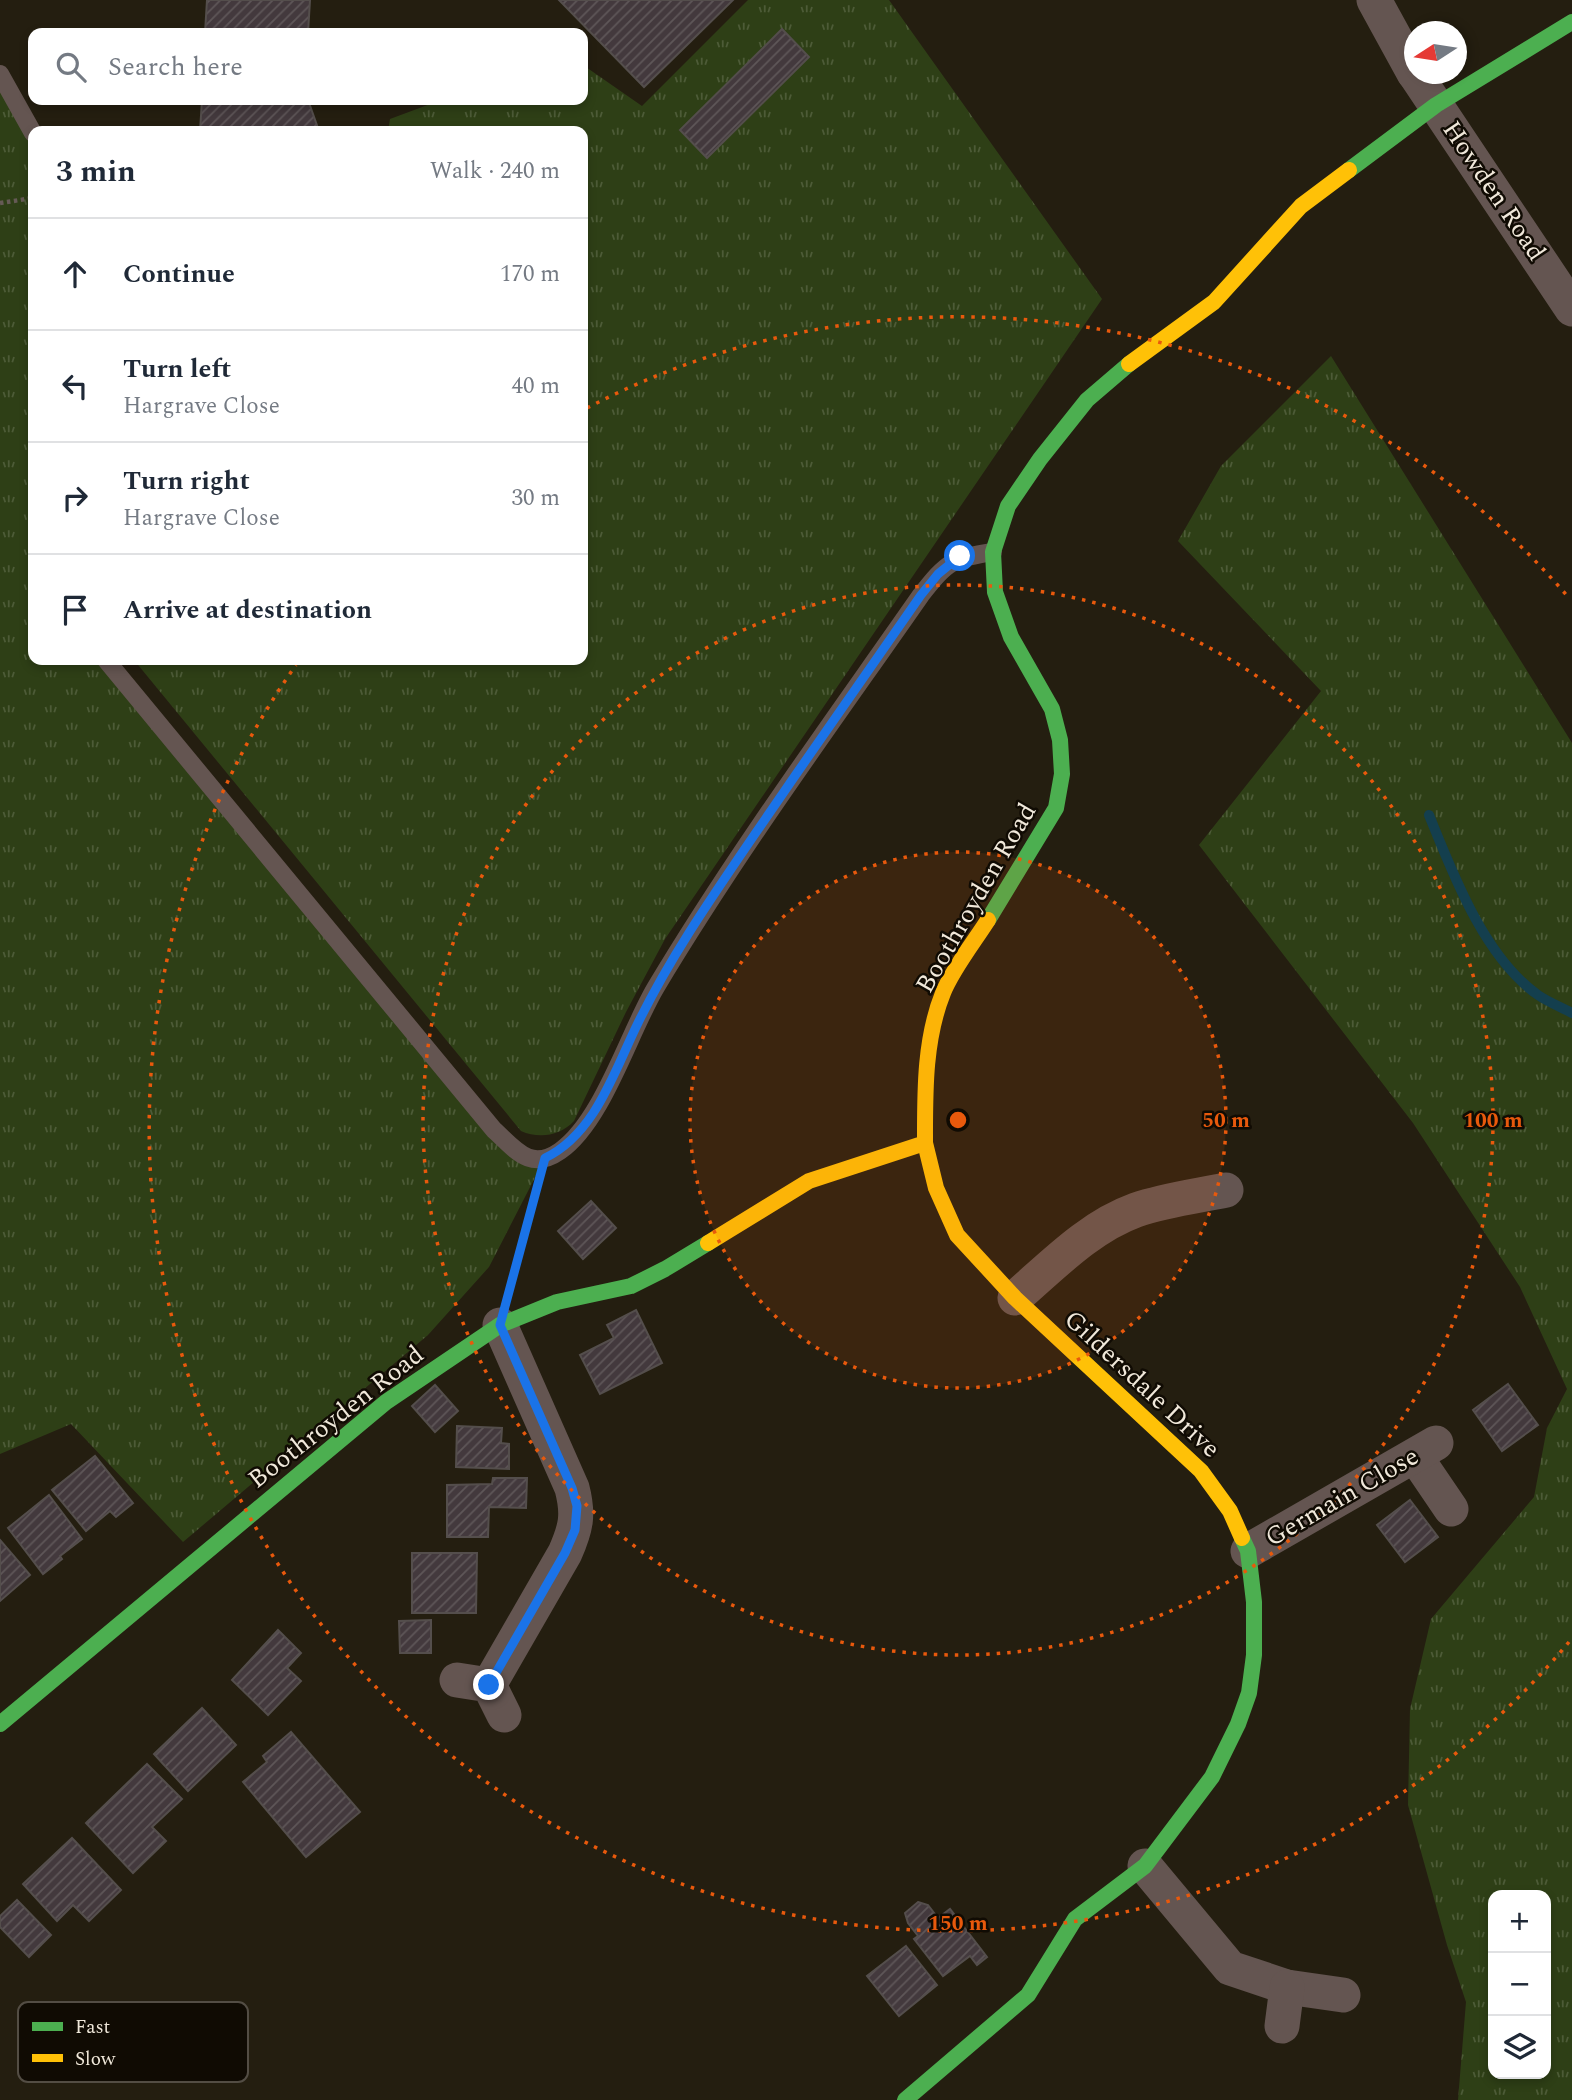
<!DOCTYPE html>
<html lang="en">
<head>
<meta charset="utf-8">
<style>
	body { margin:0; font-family:Spectral,serif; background:#f2f2f3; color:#1f2937 }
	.controls { position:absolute; right:21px; bottom:21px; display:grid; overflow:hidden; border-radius:14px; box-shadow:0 4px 10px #0003 }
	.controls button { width:63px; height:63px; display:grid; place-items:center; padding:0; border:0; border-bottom:2px solid #e0e1e3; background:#fff; color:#1f2937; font:35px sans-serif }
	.compass { position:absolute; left:1404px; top:21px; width:63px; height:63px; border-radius:50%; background:#fff; box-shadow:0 4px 10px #0003; rotate:258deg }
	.stop { position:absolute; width:21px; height:21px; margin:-16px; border:5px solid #1a73e8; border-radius:50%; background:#fff }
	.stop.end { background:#1a73e8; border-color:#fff; box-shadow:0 2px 7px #0008 }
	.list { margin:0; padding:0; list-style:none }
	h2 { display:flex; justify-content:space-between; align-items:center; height:91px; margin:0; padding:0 28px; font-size:30px }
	h2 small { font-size:23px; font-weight:400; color:#747a83 }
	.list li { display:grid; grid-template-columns:46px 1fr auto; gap:21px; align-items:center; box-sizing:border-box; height:112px; padding:0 28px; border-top:2px solid #e0e1e3 }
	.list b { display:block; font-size:26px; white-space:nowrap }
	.list p { margin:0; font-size:23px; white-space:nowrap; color:#747a83 }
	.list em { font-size:23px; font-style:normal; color:#747a83 }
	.icon { flex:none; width:38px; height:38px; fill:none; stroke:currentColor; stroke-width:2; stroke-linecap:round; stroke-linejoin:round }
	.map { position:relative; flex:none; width:1572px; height:2100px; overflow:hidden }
	.search { position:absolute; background:#fff; box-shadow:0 4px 10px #0003; left:28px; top:28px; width:560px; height:77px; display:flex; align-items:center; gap:18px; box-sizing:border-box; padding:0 24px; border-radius:14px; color:#747a83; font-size:26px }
	.panel { position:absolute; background:#fff; box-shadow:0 4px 10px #0003; left:28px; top:126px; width:560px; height:539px; border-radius:14px }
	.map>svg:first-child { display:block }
</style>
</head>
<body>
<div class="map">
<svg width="1572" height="2100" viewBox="0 0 1572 2100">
	<defs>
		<pattern id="park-tufts" width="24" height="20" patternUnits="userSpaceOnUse" patternTransform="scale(1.75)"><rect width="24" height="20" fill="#2e3f16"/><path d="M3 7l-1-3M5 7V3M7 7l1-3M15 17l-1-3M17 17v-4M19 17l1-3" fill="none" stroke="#4d5b37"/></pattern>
		<pattern id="building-hatch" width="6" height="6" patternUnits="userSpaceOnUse" patternTransform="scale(1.75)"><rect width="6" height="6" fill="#43393d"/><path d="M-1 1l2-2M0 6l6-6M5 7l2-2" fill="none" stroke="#5e5658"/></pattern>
	</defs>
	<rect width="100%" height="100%" fill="#241e10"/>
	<g fill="url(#park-tufts)" fill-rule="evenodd">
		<path d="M748,0H889L1102,299L665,939L626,1012L574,1121C560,1136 539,1139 521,1131L134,660H583V131H388L390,119L441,100H583V65L642,106Z"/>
		<polygon points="0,74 33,133 33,660 106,660 494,1130 545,1158 489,1267 428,1335 183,1542 71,1424 0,1454"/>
		<path d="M1331,356L1572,743V2100H1458L1466,2002L1447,1945L1408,1805L1410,1709L1431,1619L1534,1497L1547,1428L1567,1389L1520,1287L1413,1123L1199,845L1321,691L1178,541L1221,466ZM1493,1895H1546V2074H1493Z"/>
	</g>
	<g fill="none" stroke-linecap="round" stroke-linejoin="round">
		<path stroke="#143f4e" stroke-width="10" d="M1429,815C1453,874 1484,957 1538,995C1548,1002 1561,1007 1572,1013"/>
	</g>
	<g fill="url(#building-hatch)" stroke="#544e4c" stroke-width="2">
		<polygon points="207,0 310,0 308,33 205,33"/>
		<polygon points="559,0 733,0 644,87"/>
		<polygon points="782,29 809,57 707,158 680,130"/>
		<polygon points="202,100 308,100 319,131 200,131"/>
		<polygon points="591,1201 616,1228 583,1259 558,1231"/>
		<polygon points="636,1310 662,1363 600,1394 580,1355 614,1338 607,1325"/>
		<polygon points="1508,1384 1538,1425 1502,1451 1473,1410"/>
		<polygon points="435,1385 458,1411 435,1432 412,1406"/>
		<polygon points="457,1426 502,1428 501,1443 509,1444 509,1469 456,1467"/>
		<polygon points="95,1456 133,1503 116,1517 110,1511 86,1531 52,1490"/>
		<polygon points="493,1478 527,1478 526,1508 489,1507 488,1537 447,1537 447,1485 492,1484"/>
		<polygon points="49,1495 82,1539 60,1556 62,1559 43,1574 8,1528"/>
		<polygon points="1410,1500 1438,1537 1405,1562 1377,1525"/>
		<polygon points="0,1540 30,1575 0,1601"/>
		<polygon points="412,1553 477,1553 476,1613 412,1613"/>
		<polygon points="431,1620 431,1653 400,1653 399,1621"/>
		<polygon points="278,1630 301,1653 287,1668 301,1681 268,1715 232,1680"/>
		<polygon points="202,1708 236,1745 188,1791 154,1754"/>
		<polygon points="291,1732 360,1812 306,1857 243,1782 267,1762 263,1756"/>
		<polygon points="147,1764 182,1799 152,1827 166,1841 133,1873 86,1823"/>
		<polygon points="72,1838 121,1890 89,1921 73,1905 57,1921 23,1884"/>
		<polygon points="17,1900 51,1935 29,1957 0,1927 0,1916"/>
		<polygon points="918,1902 928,1905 938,1918 950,1909 987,1957 977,1965 970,1956 943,1976 914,1939 918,1936 908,1923 905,1913"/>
		<polygon points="906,1946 937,1985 899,2016 867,1976"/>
	</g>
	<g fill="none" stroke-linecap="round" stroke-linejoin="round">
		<g stroke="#655a55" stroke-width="4.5" stroke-dasharray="3.5 3.5" stroke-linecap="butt">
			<polyline points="0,203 33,198"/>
			<polyline points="512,1279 538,1186"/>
		</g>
		<g stroke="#645551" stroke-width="18">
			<polyline points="0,74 33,133"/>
			<path d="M106,660L494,1130C515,1149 530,1172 560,1151C603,1121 629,1032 656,987C737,852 831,724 921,595C947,562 952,558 993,552"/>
		</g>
		<g stroke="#645551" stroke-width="35">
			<polyline points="1374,0 1414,73"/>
			<polyline points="1415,74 1572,309"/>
			<path d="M1015,1298C1053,1265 1089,1227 1136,1210C1165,1200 1197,1196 1226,1190"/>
			<polyline points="1415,1456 1451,1509"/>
			<polyline points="1248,1551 1436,1443"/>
			<polyline points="457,1680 489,1685 504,1715"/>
			<path d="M489,1685L565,1553C576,1528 579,1515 572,1488L500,1325"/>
			<polyline points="1145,1866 1230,1968 1287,1987 1343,1995"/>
			<polyline points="1282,2026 1287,1987"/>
		</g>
		<g stroke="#4caf50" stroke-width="16">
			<polyline points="1349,170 1436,105 1572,22"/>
			<polyline points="988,920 1056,808 1062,774 1060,740 1052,709 1011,637 995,592 993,552 1008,506 1040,459 1087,400 1129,364"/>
			<polyline points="0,1724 386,1402 500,1325 557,1302 631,1286 665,1269 708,1243"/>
			<polyline points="905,2100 1028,1995 1075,1919 1145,1866 1212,1777 1238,1724 1249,1693 1254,1655 1254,1602 1248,1551 1242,1538"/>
		</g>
		<g stroke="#ffc107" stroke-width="16">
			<polyline points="1129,364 1214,302 1301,206 1349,170"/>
			<polyline points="925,1143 936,1188 957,1235 1015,1298 1201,1471 1230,1511 1242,1538"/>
			<path d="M708,1243L809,1181L925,1143C925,1094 924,1040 943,993C952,970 974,942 988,920"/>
		</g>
	</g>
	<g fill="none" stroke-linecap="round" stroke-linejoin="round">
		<path stroke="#1a73e8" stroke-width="9" d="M489,1685L565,1553L575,1530L577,1506L572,1488L500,1325L545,1158C595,1134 614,1072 637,1025C670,957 714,894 757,831C811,752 866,674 921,595L938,574L960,556"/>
	</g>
	<circle cx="958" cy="1120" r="268" fill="#e8590c" fill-opacity=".12"/>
	<g fill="none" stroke="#e8590c" stroke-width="3.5" stroke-dasharray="3.5 7">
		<circle cx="958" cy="1120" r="268"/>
		<circle cx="958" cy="1120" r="535"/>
		<path d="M1569 1642A803 803 0 0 1 296 665M587 408A803 803 0 0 1 1569 598"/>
	</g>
	<g text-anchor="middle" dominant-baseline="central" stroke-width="5" stroke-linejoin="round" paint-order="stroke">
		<g font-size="26" fill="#f0e8da" stroke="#100b03">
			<text transform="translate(1494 191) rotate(56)">Howden Road</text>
			<text transform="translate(976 898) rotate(-60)">Boothroyden Road</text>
			<text transform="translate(1142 1384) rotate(43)">Gildersdale Drive</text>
			<text transform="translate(336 1417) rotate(-38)">Boothroyden Road</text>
			<text transform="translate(1342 1497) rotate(-30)">Germain Close</text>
		</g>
	</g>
	<rect x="18" y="2002" width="230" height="80" rx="10" fill="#100b03" stroke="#534d44" stroke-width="2"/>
	<rect x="32" y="2022" width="31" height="9" fill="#4caf50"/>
	<rect x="32" y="2054" width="31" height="8" fill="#ffc107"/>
	<g font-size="19" fill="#f0e8da">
		<text x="75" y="2033">Fast</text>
		<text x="75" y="2065">Slow</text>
	</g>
	<circle cx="958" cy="1120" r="10" fill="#e8590c" stroke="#100b03" stroke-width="3.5"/>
	<g font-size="21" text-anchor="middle" font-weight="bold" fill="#e8590c" stroke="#100b03" stroke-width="5" stroke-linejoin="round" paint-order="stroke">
		<text x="1226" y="1127">50 m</text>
		<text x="1493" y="1127">100 m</text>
		<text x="958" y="1930">150 m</text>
	</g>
</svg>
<div class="controls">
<button>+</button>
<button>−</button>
<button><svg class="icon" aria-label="layers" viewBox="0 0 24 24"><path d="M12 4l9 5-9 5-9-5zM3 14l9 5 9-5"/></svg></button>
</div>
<svg class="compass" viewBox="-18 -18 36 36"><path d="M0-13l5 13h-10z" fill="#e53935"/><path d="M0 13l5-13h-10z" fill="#747a83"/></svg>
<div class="stop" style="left:960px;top:556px"></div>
<div class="stop end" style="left:489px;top:1685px"></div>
<div class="search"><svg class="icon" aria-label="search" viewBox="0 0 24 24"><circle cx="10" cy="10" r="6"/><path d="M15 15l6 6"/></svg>Search here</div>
<section class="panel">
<h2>3 min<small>Walk · 240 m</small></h2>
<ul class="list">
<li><svg class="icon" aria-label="ahead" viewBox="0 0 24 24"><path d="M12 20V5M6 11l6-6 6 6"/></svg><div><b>Continue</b></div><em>170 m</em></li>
<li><svg class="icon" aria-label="left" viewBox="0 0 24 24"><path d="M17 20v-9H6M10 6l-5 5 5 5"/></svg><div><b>Turn left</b><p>Hargrave Close</p></div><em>40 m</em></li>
<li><svg class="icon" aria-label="right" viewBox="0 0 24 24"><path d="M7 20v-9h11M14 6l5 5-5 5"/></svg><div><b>Turn right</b><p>Hargrave Close</p></div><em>30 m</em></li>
<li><svg class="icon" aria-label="arrive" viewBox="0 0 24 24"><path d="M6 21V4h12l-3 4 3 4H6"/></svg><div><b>Arrive at destination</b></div></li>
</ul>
</section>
</div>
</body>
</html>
